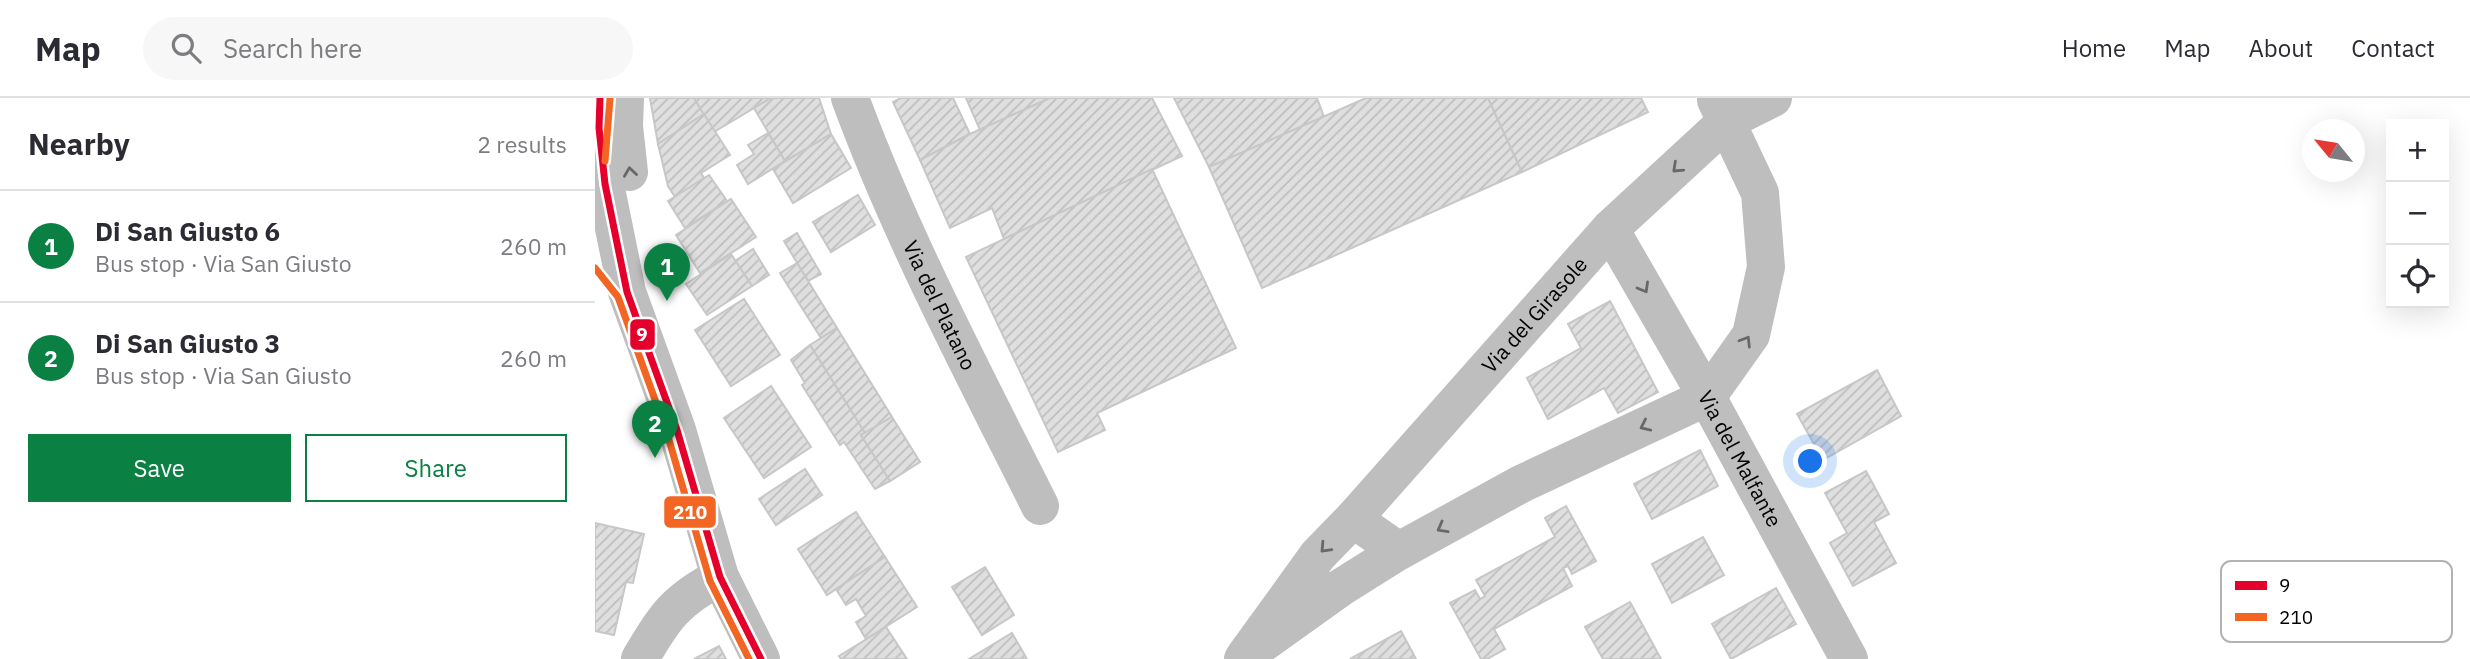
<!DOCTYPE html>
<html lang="en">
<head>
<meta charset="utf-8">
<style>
	body { margin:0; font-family:"IBM Plex Sans",sans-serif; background:#f7f7f7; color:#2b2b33 }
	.controls { position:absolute; right:21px; top:21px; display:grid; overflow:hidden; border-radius:0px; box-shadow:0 7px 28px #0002 }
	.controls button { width:63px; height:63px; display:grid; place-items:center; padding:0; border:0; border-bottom:2px solid #e1e1e2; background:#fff; color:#2b2b33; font:35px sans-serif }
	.compass { position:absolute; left:1707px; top:21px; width:63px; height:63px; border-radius:50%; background:#fff; box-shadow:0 7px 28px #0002; rotate:300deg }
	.you { position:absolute; left:1216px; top:364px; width:24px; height:24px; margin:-18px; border:5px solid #fff; border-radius:50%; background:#1a73e8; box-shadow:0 0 0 10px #1a73e833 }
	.badge { display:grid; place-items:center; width:46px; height:46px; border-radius:50%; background:#0b8043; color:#fff; font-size:23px; font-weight:700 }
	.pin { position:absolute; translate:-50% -58px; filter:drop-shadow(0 2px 4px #0008) }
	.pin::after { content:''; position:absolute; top:37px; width:24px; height:21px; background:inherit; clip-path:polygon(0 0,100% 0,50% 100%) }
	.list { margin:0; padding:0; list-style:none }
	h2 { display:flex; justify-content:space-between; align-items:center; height:91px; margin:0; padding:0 28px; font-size:30px }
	h2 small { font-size:23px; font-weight:400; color:#7c7c81 }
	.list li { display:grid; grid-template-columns:46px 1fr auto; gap:21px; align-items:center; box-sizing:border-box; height:112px; padding:0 28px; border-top:2px solid #e1e1e2 }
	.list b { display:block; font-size:26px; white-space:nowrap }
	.list p { margin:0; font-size:23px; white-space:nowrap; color:#7c7c81 }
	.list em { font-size:23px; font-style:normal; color:#7c7c81 }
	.actions { display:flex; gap:14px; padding:21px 28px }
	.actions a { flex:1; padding:16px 0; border:2px solid #0b8043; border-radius:0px; text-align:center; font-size:24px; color:#0b8043 }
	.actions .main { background:#0b8043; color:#fff }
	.icon { flex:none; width:38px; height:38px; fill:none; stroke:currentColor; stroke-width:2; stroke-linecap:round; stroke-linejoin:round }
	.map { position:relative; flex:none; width:1875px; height:561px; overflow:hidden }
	header { display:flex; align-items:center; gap:42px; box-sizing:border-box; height:98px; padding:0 35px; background:#fff; border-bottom:2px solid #e1e1e2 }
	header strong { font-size:33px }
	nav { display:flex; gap:38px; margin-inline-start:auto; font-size:24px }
	.search { width:490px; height:63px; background:#f7f7f7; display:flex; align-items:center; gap:18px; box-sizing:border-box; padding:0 24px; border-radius:38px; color:#7c7c81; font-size:26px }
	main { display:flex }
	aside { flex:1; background:#fff }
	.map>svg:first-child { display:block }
</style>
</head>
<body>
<header>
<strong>Map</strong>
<div class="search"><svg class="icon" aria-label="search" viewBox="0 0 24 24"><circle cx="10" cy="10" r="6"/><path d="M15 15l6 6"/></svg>Search here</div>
<nav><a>Home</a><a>Map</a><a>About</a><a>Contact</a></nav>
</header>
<main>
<aside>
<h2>Nearby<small>2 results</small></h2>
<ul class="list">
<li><span class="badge">1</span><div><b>Di San Giusto 6</b><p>Bus stop · Via San Giusto</p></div><em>260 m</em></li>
<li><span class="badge">2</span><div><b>Di San Giusto 3</b><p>Bus stop · Via San Giusto</p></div><em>260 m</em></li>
</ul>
<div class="actions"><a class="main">Save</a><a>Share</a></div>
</aside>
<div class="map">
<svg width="1875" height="561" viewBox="0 0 1875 561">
	<defs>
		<pattern id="building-hatch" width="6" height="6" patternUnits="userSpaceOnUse" patternTransform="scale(1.75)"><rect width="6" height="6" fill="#dfdfdf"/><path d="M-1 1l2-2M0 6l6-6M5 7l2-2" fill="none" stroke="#bebebe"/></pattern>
	</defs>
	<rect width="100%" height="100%" fill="#fff"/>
	<g fill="url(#building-hatch)" stroke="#c7c7c7" stroke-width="2">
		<polygon points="55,0 99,0 109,16 63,46"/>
		<polygon points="99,0 176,0 119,34"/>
		<polygon points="176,0 224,0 236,36 190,63 159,10"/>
		<polygon points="306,0 358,0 375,36 325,62 298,4"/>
		<polygon points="371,0 455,0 385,32"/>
		<polygon points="455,0 557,0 587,58 409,141 397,110 355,130 325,62 375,36"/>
		<polygon points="579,0 722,0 729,19 614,69"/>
		<polygon points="771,0 893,0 927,74 667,190 614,69"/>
		<polygon points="893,0 1046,0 1053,14 927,74"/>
		<polygon points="109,16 135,57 106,75 109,80 80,99 73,88 63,46"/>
		<polygon points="173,35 190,63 153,86 142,67 159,56 153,47"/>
		<polygon points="236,36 256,70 198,105 178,71"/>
		<polygon points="557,71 641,250 502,315 510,332 463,354 371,159"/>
		<polygon points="114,77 132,103 90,130 73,103"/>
		<polygon points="263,97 280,127 236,154 218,124"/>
		<polygon points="136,101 161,139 105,175 81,137"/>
		<polygon points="202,135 226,176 213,183 189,143"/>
		<polygon points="158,151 174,177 157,188 140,163"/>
		<polygon points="136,156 157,188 112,217 91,186"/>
		<polygon points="202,165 242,230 226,240 185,175"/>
		<polygon points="149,201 185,257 136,288 100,232"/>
		<polygon points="1015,203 1063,294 1023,315 1009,290 953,321 932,280 986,250 973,226"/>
		<polygon points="242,230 297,319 270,335 215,247"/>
		<polygon points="215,247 270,335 266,337 295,383 280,391 249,344 245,347 207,287 210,285 196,262"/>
		<polygon points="1282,272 1306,318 1228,362 1202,316"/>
		<polygon points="176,288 216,349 169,380 129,320"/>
		<polygon points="297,319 325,364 295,383 266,337"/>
		<polygon points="1105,352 1123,388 1057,421 1039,386"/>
		<polygon points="210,371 227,397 181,427 164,401"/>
		<polygon points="1271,373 1294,416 1279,424 1301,465 1258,488 1235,445 1252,435 1230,395"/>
		<polygon points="971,408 1001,463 977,476 973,468 968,470 977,488 899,531 910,551 892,561 886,561 855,505 880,492 885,501 890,498 881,482 960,439 950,420"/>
		<polygon points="261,414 290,459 232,497 203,451"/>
		<polygon points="0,425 49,436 38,485 31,484 19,537 0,533"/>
		<polygon points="1108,439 1129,477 1077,505 1057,466"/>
		<polygon points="290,459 322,509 271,541 261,524 271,518 261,501 251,507 241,491"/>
		<polygon points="390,469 419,517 387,537 357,489"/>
		<polygon points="1181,490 1201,526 1136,561 1117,526"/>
		<polygon points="1035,504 1066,561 1008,561 990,529"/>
		<polygon points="291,529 312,561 246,561 244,558"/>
		<polygon points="806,533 821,561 755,561"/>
		<polygon points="417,535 432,561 374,561"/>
		<polygon points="124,548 131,561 99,561"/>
	</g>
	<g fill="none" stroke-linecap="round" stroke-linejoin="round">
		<g stroke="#bebebe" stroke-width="38">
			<polyline points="30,0 29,28 34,74"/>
			<path id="s1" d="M255,0C307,141 378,274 445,408"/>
			<polyline points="4,30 10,86 32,194 82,332 125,479 166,561"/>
			<path id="s2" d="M1015,131L1112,299L1254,561"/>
			<polyline points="1112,299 1156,237 1171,169 1165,95 1121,2"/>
			<path id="s3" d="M758,421L1015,131L1132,23L1178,0"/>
			<polyline points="804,453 926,386 1112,299"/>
			<path d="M45,561C69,519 81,502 125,479"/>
			<polyline points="648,561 650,558 723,457 758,421 804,453 745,490 650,558"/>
		</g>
		<g stroke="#fff" stroke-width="12">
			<polyline id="bus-1" points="5,0 4,30 10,86 32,194 82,332 125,479 166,561"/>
		</g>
		<g stroke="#fff" stroke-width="12">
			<g id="bus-2">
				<polyline points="10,63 15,1"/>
				<polyline points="0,170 23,199 72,335 115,483 154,561"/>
			</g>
		</g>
		<use href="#bus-1" stroke="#e4002b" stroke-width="7"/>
		<use href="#bus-2" stroke="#f26522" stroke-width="7"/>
	</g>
	<defs><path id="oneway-chevron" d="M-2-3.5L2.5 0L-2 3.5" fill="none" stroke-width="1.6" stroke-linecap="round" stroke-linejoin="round" transform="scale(1.75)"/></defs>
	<g stroke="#686868">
		<use href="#oneway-chevron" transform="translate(1082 70) rotate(137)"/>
		<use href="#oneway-chevron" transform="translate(35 74) rotate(-98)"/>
		<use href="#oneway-chevron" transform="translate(1049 190) rotate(60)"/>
		<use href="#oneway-chevron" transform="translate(1151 243) rotate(-58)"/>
		<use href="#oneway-chevron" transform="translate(1050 328) rotate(155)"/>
		<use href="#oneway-chevron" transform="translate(847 430) rotate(151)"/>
		<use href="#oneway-chevron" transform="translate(730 450) rotate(133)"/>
	</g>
	<g text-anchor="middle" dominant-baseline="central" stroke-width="5" stroke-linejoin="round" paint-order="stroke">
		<g font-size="21" fill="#000" stroke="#fff">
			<text stroke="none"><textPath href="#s1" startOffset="226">Via del Platano</textPath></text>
			<text stroke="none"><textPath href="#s3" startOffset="273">Via del Girasole</textPath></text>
			<text stroke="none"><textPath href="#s2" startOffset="264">Via del Malfante</textPath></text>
		</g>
	</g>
	<rect x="1626" y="463" width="231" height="81" rx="10" fill="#fff" stroke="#b2b2b2" stroke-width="2"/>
	<rect x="1640" y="483" width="32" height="9" fill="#e4002b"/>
	<rect x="1640" y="515" width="32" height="8" fill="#f26522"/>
	<g font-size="19" fill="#000">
		<text x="1684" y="494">9</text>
		<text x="1684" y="526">210</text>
	</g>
	<g stroke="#fff" stroke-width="2.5">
		<rect x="34" y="220" width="27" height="33" rx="7" fill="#e4002b"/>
		<rect x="68" y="397" width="54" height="34" rx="7" fill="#f26522"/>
	</g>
	<g font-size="19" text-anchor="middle" font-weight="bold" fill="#fff">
		<text x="47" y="243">9</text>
		<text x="95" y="421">210</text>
	</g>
</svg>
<div class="controls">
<button>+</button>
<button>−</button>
<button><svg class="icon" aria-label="locate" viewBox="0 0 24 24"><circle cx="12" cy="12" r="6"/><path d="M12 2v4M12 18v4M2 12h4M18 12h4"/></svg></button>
</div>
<svg class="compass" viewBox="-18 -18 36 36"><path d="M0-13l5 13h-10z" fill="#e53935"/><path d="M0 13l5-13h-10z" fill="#7c7c81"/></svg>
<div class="you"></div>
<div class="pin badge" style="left:72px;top:203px">1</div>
<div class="pin badge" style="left:60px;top:360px">2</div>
</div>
</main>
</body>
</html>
